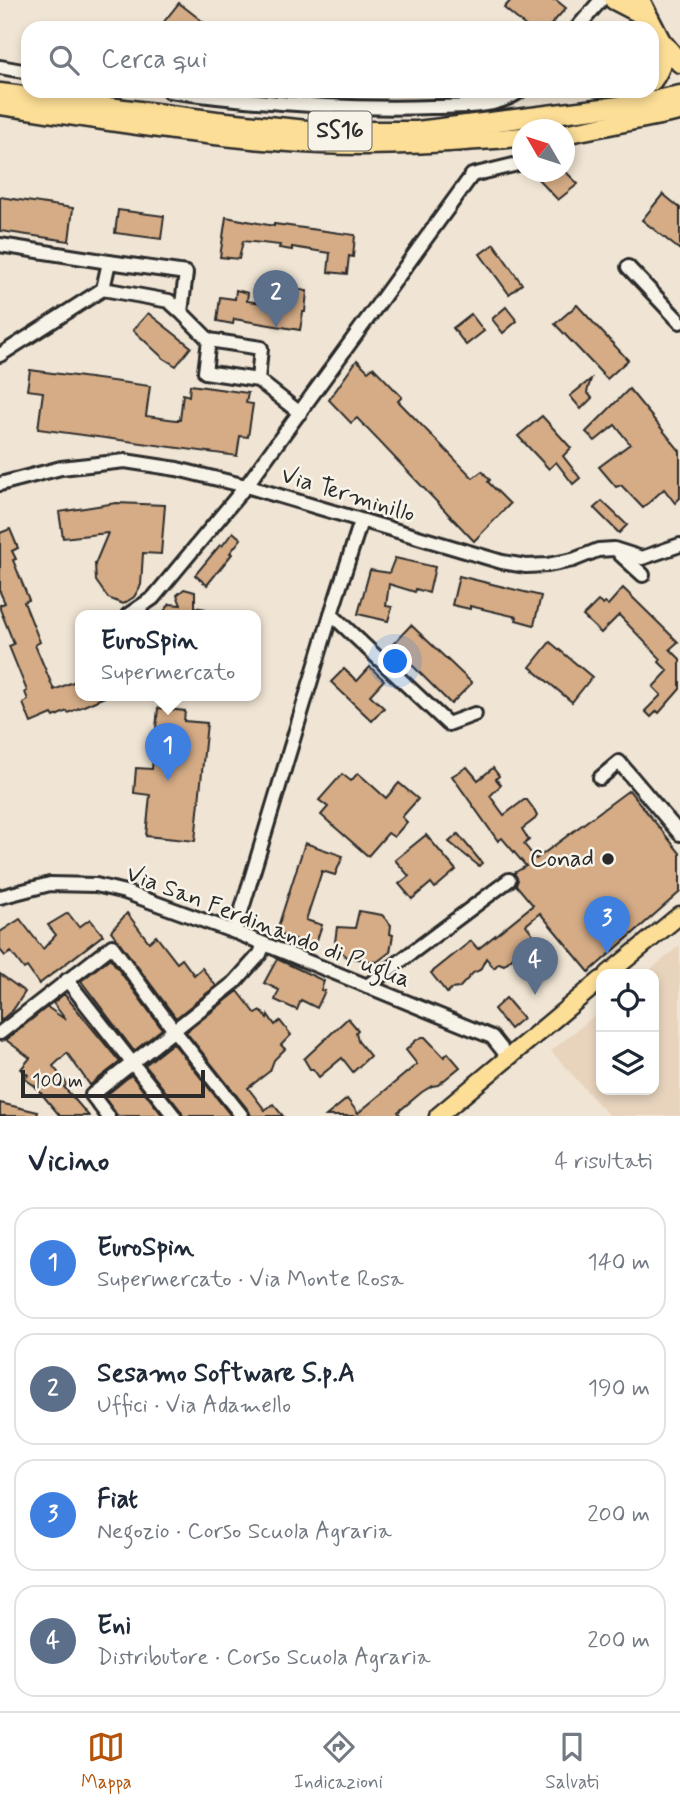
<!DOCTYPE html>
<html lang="it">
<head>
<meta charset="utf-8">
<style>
	body { margin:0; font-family:Mynerve,sans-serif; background:#f6f6f7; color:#1f2937 }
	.controls { position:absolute; right:21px; bottom:21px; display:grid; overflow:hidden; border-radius:14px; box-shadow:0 4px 10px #0003 }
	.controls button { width:63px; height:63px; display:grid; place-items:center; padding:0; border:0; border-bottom:2px solid #e0e1e3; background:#fff; color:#1f2937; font:35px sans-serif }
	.compass { position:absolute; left:512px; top:119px; width:63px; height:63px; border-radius:50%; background:#fff; box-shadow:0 4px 10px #0003; rotate:309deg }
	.scale { position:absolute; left:21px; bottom:18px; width:184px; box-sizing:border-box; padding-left:7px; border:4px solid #2b2b2b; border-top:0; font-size:19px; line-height:24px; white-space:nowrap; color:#2b2b2b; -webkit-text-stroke:5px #f7f3e8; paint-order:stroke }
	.you { position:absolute; left:396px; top:662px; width:24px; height:24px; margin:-18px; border:5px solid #fff; border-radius:50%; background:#1a73e8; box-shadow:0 0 0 10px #1a73e833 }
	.badge { display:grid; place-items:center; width:46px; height:46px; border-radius:50%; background:#b45309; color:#fff; font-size:23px; font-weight:700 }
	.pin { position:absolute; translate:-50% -58px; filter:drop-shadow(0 2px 4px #0008) }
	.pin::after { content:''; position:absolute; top:37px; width:24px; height:21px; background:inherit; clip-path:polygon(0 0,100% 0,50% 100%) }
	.popup { position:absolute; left:75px; top:610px; width:186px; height:91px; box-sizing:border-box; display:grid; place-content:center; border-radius:14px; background:#fff; filter:drop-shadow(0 2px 5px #0005); font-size:23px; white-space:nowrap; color:#747a83 }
	.popup b { font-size:26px; color:#1f2937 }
	.popup::after { content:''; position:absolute; left:50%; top:100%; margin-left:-14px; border:14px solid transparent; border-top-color:#fff }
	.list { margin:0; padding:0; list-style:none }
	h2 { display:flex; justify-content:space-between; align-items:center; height:91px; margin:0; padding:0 28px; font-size:30px }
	h2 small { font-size:23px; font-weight:400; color:#747a83 }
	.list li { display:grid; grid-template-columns:46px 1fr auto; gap:21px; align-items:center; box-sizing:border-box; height:112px; margin:0 14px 14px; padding:0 14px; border:2px solid #e0e1e3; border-radius:21px }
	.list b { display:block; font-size:26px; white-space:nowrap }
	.list p { margin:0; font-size:23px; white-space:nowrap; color:#747a83 }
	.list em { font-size:23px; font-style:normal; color:#747a83 }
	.icon { flex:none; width:38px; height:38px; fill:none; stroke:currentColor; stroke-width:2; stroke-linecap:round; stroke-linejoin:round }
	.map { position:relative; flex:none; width:680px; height:1116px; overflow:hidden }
	.search { position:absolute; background:#fff; box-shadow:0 4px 10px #0003; left:21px; right:21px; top:21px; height:77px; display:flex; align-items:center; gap:18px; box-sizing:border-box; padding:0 24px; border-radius:21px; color:#747a83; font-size:26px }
	.sheet { height:595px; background:#fff }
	nav { display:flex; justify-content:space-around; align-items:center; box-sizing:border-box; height:98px; border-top:2px solid #e0e1e3; background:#fff; font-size:19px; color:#747a83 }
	nav a { display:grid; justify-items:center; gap:4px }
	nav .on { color:#b45309 }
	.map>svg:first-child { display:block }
</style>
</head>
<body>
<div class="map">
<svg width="680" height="1116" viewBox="0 0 680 1116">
	<rect width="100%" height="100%" fill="#f0e5d4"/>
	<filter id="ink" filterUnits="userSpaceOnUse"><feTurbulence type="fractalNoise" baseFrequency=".0143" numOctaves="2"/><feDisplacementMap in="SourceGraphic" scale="14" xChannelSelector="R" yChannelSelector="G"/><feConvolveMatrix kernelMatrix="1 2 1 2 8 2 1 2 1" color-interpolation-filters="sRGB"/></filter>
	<g filter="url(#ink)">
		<polygon fill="#e8d4bd" points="680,945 680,1116 609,1116 551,1051 601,1010 601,1090 654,1090 654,974 645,974"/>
		<g fill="#d5ac86" stroke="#2b2b2b" stroke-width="2">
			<polygon points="511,0 556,0 566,8 548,28 528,28 504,8"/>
			<polygon points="179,3 211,28 159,28"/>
			<polygon points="542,172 566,172 578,184 558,200 536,177"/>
			<polygon points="663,194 680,208 680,250 642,220"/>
			<polygon points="0,197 73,208 69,241 0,231"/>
			<polygon points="118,210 164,216 161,239 115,233"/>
			<polygon points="226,217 274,226 274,224 355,235 353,257 349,256 347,274 328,272 330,253 292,247 292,250 279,248 280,245 243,241 239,259 220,257"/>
			<polygon points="494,244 522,284 509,294 480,254"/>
			<polygon points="288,288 307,291 305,312 303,312 300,330 234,319 233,324 217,321 220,297 235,299 236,290 248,293 247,301 286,306"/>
			<polygon points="577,305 628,360 607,379 555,324"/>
			<polygon points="506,307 517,321 503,333 492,319"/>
			<polygon points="148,313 191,347 176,366 163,358 133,330"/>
			<polygon points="471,314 484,331 466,345 453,328"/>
			<polygon points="357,360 368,371 373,367 402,397 398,401 473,478 482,471 490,480 488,482 510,504 474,541 357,418 351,423 329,400"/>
			<polygon points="30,370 150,386 146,416 176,420 180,420 183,394 189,396 190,385 248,393 246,403 253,404 248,437 240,436 237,456 38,429 43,392 27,390"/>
			<polygon points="591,379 587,392 592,398 581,409 570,396"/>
			<polygon points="629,389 680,451 680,498 675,503 664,489 643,508 621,485 616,487 599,467 630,444 615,425 595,441 586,432"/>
			<polygon points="542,416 571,448 563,456 580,478 573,484 556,462 549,469 518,436"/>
			<polygon points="602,501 627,525 619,533 594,508"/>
			<polygon points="116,503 165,505 161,554 143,553 141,585 134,597 123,604 108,598 96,581 95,564 108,533 63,538 59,512"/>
			<polygon points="10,529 18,548 12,551 16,559 13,560 29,600 24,602 40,642 35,645 54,690 80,679 80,695 109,695 68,713 67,711 54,717 52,714 31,723 23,703 28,700 25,692 27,691 9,646 14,644 0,609 0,605 5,603 0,592 0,533"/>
			<polygon points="233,532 241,539 230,553 232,554 207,585 195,575 220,545 222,546"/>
			<polygon points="395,558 435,567 429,593 416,589 415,592 389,584 386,606 392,607 388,621 358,614 370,570 389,573"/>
			<polygon points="459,576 541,596 534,625 516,620 517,617 470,606 470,609 452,605"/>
			<polygon points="623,588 678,642 670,649 680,659 680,689 659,713 657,711 651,717 645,711 661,695 653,687 668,671 659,662 661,659 619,615 601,633 583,616 598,601 603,605 605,603 608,605"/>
			<polygon points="184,589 195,592 195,607 206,609 205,615 169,615 164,611 170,604 181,605 177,595"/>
			<polygon points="411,625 472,683 451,704 403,656 401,659 391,646"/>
			<polygon points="550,642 592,677 572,702 530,667"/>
			<polygon points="370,667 384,680 370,695 384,708 372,721 331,682 344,669 357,681"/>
			<polygon points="158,708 185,711 184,721 207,723 195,841 146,836 150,795 134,793 136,768 152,769"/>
			<polygon points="467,767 478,780 493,768 499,776 496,779 501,785 490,796 504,815 524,800 527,800 533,808 537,816 535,819 522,829 529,840 524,844 536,859 629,790 680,853 680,892 589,972 540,913 526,925 533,934 527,945 504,965 499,963 494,968 486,958 480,970 473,973 459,988 451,989 447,993 431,973 471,941 478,949 533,905 516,885 518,880 514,873 526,866 502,838 498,841 452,776"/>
			<polygon points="358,773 386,798 399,783 418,799 402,817 407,822 394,837 388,833 368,856 321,815 328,807 319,800 342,774 351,781"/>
			<polygon points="458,834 482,863 479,866 449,842"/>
			<polygon points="426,835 456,870 435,888 431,883 412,899 399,884 409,876 395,860"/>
			<polygon points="305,843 343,856 335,875 322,871 306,920 322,925 315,946 276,933"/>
			<polygon points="359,911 382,915 391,925 390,934 393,935 390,952 377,962 346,957 335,942 337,927 355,928"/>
			<polygon points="68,913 79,927 90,919 103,935 39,984 27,967 24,969 11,952 5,956 0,950 0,932 20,919 43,949 56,935 48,925"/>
			<polygon points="127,913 149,942 156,936 177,963 182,959 194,975 202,968 216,986 176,1018 111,931"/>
			<polygon points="110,958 162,1029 134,1051 81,981"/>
			<polygon points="277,959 324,981 321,990 325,991 317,1008 301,1000 297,1010 275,1000 279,990 264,983"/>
			<polygon points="0,974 25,992 13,1010 0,1021"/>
			<polygon points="238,991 256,1014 261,1011 267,1018 268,1015 275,1025 280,1021 291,1035 281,1045 285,1049 274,1060 270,1071 248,1088 265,1110 273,1104 283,1116 251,1116 249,1111 186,1032"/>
			<polygon points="64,994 120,1062 90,1085 67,1053 53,1066 67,1084 64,1087 89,1116 60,1116 35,1086 25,1079 28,1075 21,1069 30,1058 6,1040 47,1007 66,1020 53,1003"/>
			<polygon points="506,998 523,1018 510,1029 494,1009"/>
			<polygon points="348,1018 358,1030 356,1032 358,1041 370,1056 353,1072 342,1058 319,1077 313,1069 310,1069 304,1059"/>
			<polygon points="422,1037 425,1037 444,1057 448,1053 460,1067 438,1085 432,1086 422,1092 398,1112 401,1116 326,1116 347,1099 358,1113 381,1094 417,1064 406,1050 415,1041"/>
			<polygon points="173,1043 231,1116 183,1116 181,1111 145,1065"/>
			<polygon points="131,1075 163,1116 118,1116 116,1114 104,1097"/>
			<polygon points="0,1103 38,1112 37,1116 0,1116"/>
		</g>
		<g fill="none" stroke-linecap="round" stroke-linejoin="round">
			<g stroke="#2b2b2b" stroke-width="18">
				<g id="minor">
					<polyline points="577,28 601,0"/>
					<polyline points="0,67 28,72"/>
					<path d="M169,91C258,103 343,110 432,107C460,106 496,109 520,91"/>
					<polyline points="0,245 109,262"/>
					<polyline points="628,267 680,322"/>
					<polyline points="181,312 169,301 103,289 109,262 186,273 181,312 209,340"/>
					<polyline points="0,355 103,289"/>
					<polyline points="258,380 261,348 209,340 205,372 258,380 300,413"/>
					<polyline points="0,484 61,468 125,461 177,469 246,486 502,562 526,566 548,565 573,560 598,550 614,549 642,558 680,545"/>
					<polyline points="620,554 643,575"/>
					<polyline points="331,614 448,724 475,714"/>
					<polyline points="128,615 153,598 246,486 472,175 522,163"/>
					<polyline points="600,778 619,762 680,834"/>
					<polyline points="0,897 50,884 96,885 125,892 235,932 492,1037 508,1057"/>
					<polyline points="235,932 331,614 361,521"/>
					<polyline points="67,980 174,1116"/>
					<polyline points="367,986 509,880"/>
					<polyline points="0,1033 112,946 173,1029 242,1116"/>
					<polyline points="108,1116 92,1095 235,982 260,954 264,944"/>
				</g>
			</g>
			<g stroke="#2b2b2b" stroke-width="21">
				<g id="major">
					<polyline points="608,974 680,915"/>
					<polyline points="438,1116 601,980"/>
				</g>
			</g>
			<g stroke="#2b2b2b" stroke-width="23">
				<g id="highway">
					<polyline points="614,0 647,17"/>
					<polyline points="640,0 661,41 680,63"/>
					<path d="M652,81C662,68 664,57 661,41"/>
					<polyline points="0,93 217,121 317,131 417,131 635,104 680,95"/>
					<path d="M0,105C106,120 214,139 321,144C389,147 455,142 522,137"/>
					<polyline points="564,134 680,111"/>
				</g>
			</g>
			<use href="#minor" stroke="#f7f3e8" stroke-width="12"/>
			<use href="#major" stroke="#fcde96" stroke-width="16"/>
			<use href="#highway" stroke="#fcde96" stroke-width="18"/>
		</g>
	</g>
	<circle fill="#2b2b2b" stroke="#f7f3e8" stroke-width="2.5" cx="608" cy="859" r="7"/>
	<g text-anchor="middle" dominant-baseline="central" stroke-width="5" stroke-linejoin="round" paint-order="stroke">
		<rect fill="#f7f3e8" stroke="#686764" stroke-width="2" x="308.5" y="111.5" width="63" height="39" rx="5"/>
		<g font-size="23" font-weight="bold" fill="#2b2b2b">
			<text x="340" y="131">SS16</text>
		</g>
		<g font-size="24" fill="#2b2b2b" stroke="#f7f3e8">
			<text transform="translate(348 495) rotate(17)">Via Terminillo</text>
			<text transform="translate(268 927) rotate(21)">Via San Ferdinando di Puglia</text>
		</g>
		<g font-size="24" fill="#2b2b2b" stroke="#f7f3e8" text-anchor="end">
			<text x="594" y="859">Conad</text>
		</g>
	</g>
</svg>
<div class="controls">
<button><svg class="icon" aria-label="locate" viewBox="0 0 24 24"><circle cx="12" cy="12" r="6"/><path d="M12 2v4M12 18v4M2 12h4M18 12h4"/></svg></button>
<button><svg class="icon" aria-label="layers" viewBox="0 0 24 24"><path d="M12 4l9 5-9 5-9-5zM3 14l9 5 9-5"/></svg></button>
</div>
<svg class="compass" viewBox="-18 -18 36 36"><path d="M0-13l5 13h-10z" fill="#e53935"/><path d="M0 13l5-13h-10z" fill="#747a83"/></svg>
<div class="scale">100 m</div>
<div class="you"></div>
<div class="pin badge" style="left:168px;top:781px;background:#3f7fe0">1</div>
<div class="popup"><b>EuroSpin</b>Supermercato</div>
<div class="pin badge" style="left:276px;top:328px;background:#5c6f8a">2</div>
<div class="pin badge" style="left:607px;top:954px;background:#3f7fe0">3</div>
<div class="pin badge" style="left:535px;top:995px;background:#5c6f8a">4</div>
<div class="search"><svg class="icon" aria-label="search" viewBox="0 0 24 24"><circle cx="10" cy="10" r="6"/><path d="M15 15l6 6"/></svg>Cerca qui</div>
</div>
<section class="sheet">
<h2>Vicino<small>4 risultati</small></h2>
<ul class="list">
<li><span class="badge" style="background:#3f7fe0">1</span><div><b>EuroSpin</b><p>Supermercato · Via Monte Rosa</p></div><em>140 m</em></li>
<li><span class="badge" style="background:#5c6f8a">2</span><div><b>Sesamo Software S.p.A</b><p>Uffici · Via Adamello</p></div><em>190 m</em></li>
<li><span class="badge" style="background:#3f7fe0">3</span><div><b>Fiat</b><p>Negozio · Corso Scuola Agraria</p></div><em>200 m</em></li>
<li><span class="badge" style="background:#5c6f8a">4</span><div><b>Eni</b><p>Distributore · Corso Scuola Agraria</p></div><em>200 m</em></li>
</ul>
</section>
<nav>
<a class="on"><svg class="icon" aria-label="map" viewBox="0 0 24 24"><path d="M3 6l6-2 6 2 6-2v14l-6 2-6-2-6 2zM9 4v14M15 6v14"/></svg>Mappa</a>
<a><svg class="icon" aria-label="directions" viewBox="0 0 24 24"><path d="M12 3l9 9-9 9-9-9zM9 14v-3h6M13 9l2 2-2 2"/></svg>Indicazioni</a>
<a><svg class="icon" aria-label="saved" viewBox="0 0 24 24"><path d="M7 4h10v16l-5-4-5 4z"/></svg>Salvati</a>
</nav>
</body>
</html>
